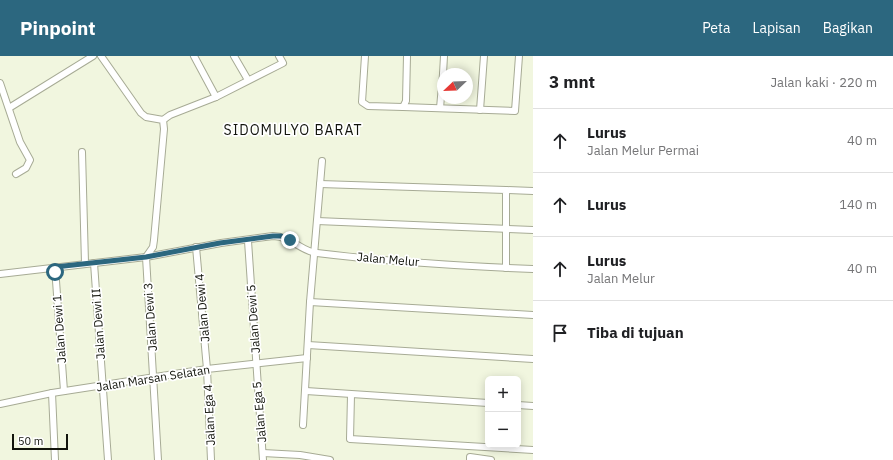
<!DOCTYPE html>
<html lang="id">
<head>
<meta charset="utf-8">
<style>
	body { margin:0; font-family:"IBM Plex Sans",sans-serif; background:#f6f6f6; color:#202124 }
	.controls { position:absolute; right:12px; bottom:12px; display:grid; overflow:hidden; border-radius:6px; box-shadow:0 2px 10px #0003 }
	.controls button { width:36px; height:36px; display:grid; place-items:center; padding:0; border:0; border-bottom:1px solid #e0e0e0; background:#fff; color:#202124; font:20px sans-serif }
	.compass { position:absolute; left:437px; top:12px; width:36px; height:36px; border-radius:50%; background:#fff; box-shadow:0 2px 10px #0003; rotate:247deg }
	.scale { position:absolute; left:12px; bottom:10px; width:56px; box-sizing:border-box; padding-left:4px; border:2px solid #12140c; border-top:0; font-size:11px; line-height:14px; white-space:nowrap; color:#12140c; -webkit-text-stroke:3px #fff; paint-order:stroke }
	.stop { position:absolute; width:12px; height:12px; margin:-9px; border:3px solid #2c677f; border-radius:50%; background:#fff }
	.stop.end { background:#2c677f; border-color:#fff; box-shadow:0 1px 4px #0008 }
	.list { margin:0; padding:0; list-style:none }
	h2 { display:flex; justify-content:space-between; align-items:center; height:52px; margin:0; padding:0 16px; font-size:17px }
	h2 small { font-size:13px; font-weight:400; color:#757577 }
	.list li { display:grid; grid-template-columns:26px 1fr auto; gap:12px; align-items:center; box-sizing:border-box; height:64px; padding:0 16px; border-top:1px solid #e0e0e0 }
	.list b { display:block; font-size:15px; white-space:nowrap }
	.list p { margin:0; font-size:13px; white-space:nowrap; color:#757577 }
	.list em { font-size:13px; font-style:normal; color:#757577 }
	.icon { flex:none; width:22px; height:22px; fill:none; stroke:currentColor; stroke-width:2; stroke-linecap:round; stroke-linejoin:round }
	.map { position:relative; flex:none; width:533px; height:404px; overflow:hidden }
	header { display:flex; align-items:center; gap:24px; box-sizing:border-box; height:56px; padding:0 20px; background:#2c677f; color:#fff }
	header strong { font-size:19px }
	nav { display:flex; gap:22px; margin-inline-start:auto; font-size:14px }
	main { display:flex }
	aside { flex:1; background:#fff }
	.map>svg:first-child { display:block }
</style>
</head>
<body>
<header>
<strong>Pinpoint</strong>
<nav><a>Peta</a><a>Lapisan</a><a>Bagikan</a></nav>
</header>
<main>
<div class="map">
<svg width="533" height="404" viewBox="0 0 533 404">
	<rect width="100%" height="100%" fill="#f1f6df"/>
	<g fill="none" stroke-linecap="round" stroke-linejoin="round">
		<g stroke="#a7ab95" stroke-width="8">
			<g id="minor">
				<polyline points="101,0 141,57 146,61 163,64 164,73 154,184 153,191 146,201"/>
				<polyline points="194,0 216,41"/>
				<polyline points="234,0 248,24"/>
				<polyline points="365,0 362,46 368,50 403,51"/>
				<polyline points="407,0 406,45 403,51 515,55 519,0"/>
				<polyline points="443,18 444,0"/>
				<polyline points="0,27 20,86 30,104 26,112 16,118"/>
				<polyline points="9,52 93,0"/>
				<polyline points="440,52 443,18"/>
				<polyline points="480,54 484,0"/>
				<polyline points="163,64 170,59 216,41 283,7 279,0"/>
				<polyline points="82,96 85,207"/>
				<polyline points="320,128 506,134 506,212"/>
				<polyline points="506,134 533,135"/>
				<polyline points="317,165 533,174"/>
				<polyline points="248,185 263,404"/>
				<polyline points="196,191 207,313 211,404"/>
				<polyline points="146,201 158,404"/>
				<polyline points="94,207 108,404"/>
				<polyline points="55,211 64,335"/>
				<path d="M0,218L146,201L221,187L273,180C291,180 302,196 317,197C389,206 461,210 533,213"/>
				<polyline points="310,246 533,259"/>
				<polyline points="308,289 533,303"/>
				<polyline points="306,335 488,347"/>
				<polyline points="52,337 55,404"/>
				<polyline points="351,339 350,383 533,394"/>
				<polyline points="0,348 52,337 207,313 307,302"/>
				<polyline points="518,349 533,350"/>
				<polyline points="303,369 310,246 322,105"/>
				<polyline points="263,397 300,399 330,404"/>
				<polyline points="470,404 470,401 491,404"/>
			</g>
		</g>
		<use href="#minor" stroke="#fff" stroke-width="6"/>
	</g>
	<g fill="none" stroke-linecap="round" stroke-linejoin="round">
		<polyline stroke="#2c677f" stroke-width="5" points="55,216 55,211 146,201 220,187 273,180 281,180 290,184"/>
	</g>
	<g text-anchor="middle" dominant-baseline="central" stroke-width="3.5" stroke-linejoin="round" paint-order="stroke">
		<g font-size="12" fill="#12140c" stroke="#fff">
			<text transform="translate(388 203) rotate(5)">Jalan Melur</text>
			<text transform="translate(202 252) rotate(-95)">Jalan Dewi 4</text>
			<text transform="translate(150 261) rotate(-94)">Jalan Dewi 3</text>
			<text transform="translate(253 263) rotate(-94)">Jalan Dewi 5</text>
			<text transform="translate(98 268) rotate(-94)">Jalan Dewi II</text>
			<text transform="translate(59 273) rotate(-94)">Jalan Dewi 1</text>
			<text transform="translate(153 322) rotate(-9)">Jalan Marsan Selatan</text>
			<text transform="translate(259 356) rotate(-95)">Jalan Ega 5</text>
			<text transform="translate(209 359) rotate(-93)">Jalan Ega 4</text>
		</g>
		<g font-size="14" letter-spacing="1" fill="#12140c" stroke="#fff">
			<text x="293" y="74">SIDOMULYO BARAT</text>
		</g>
	</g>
</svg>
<div class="controls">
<button>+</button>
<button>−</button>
</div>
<svg class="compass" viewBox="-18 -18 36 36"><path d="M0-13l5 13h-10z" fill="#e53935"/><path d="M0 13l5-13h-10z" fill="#757577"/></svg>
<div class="scale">50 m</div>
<div class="stop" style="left:55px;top:216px"></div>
<div class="stop end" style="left:290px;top:184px"></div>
</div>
<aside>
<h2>3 mnt<small>Jalan kaki · 220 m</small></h2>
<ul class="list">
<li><svg class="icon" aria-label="ahead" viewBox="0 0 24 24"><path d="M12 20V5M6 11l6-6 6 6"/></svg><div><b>Lurus</b><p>Jalan Melur Permai</p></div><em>40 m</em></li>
<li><svg class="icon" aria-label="ahead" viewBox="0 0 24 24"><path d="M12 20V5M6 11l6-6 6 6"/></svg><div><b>Lurus</b></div><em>140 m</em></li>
<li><svg class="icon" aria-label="ahead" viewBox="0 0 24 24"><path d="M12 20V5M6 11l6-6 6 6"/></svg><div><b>Lurus</b><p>Jalan Melur</p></div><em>40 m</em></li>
<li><svg class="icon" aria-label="arrive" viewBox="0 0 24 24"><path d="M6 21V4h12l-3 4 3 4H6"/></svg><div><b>Tiba di tujuan</b></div></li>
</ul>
</aside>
</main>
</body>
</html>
